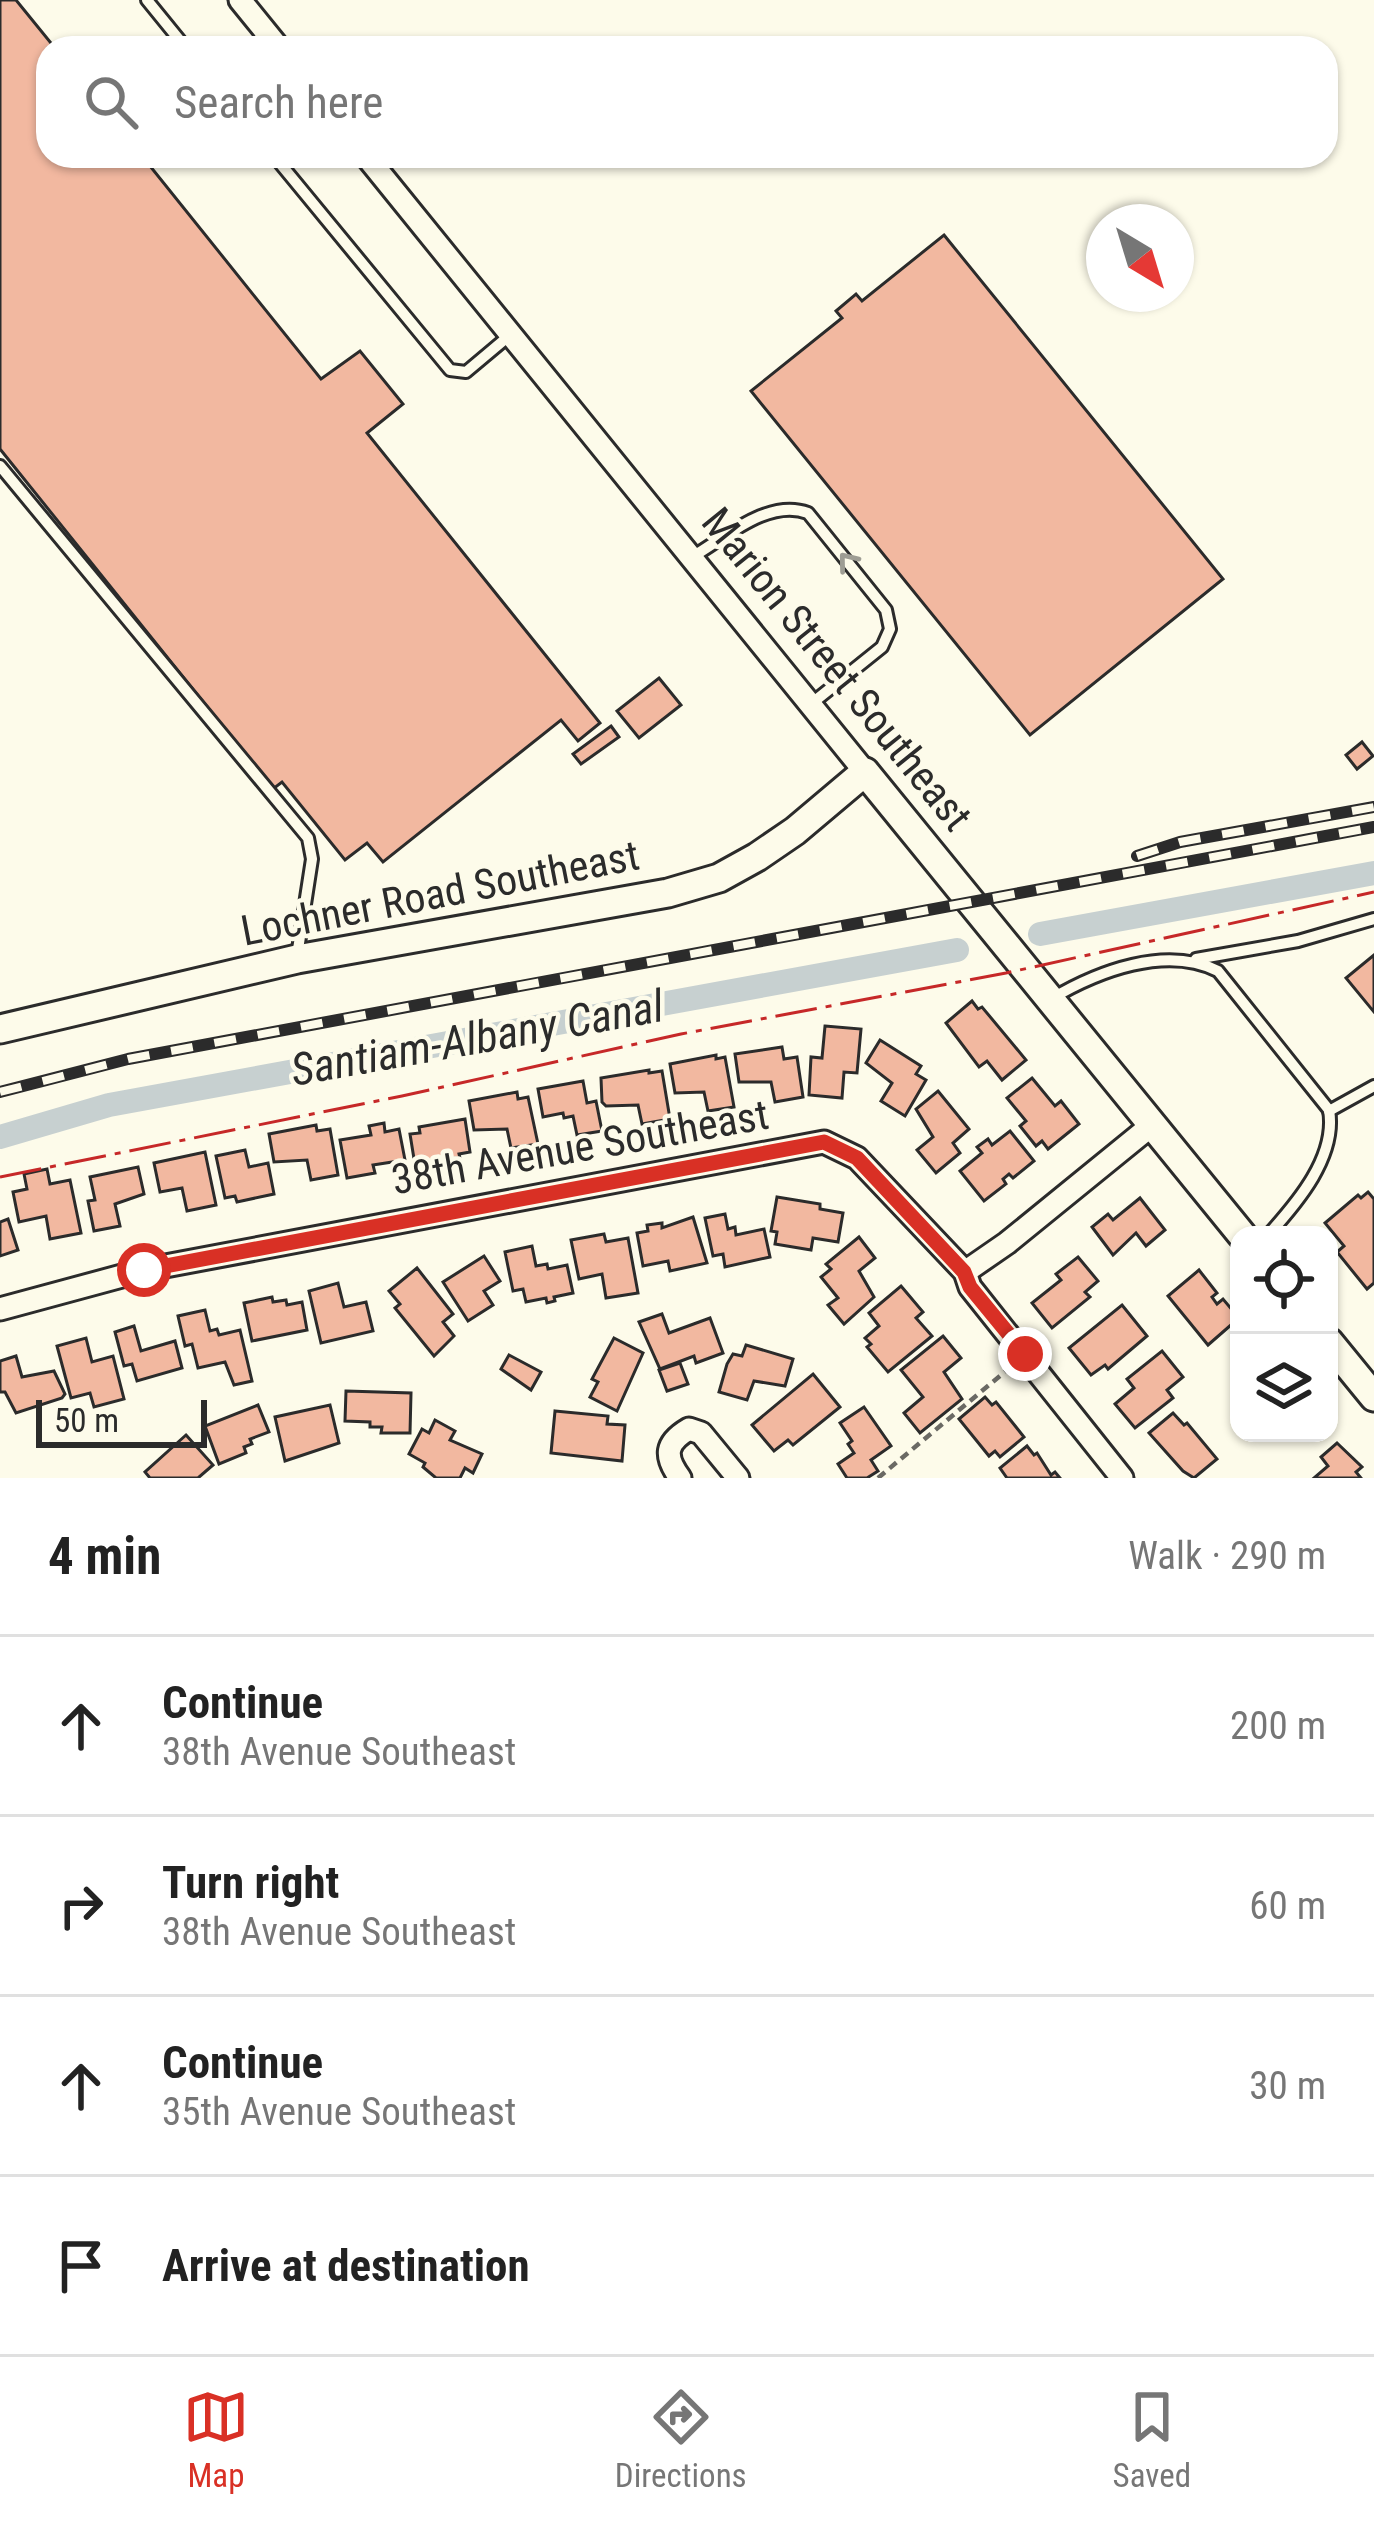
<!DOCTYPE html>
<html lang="en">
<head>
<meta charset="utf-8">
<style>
	body { margin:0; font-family:"Roboto Condensed",sans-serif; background:#f6f6f6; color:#222 }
	.controls { position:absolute; right:36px; bottom:36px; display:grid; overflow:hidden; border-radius:24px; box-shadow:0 3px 9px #0004 }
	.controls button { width:108px; height:108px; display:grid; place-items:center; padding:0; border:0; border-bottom:3px solid #e0e0e0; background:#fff; color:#222; font:60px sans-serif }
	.compass { position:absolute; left:1086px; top:204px; width:108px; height:108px; border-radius:50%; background:#fff; box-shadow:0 3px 9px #0004; rotate:142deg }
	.scale { position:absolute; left:36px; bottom:30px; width:171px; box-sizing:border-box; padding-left:12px; border:6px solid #2b2b2b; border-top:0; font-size:33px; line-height:42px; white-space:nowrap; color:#2b2b2b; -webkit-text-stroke:9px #fdfbea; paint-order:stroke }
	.stop { position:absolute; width:36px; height:36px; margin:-27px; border:9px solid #d93025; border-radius:50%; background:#fff }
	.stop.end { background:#d93025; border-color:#fff; box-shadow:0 3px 12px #0008 }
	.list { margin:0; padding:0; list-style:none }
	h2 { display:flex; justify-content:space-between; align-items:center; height:156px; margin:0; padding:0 48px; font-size:51px }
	h2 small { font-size:39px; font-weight:400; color:#767676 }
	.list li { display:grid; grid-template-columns:78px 1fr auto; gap:36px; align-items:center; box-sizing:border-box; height:180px; padding:0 48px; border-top:3px solid #e0e0e0 }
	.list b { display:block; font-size:45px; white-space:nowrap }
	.list p { margin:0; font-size:39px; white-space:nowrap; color:#767676 }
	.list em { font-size:39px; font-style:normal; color:#767676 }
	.icon { flex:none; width:66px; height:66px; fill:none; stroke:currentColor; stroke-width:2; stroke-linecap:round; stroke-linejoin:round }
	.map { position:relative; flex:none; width:1374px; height:1478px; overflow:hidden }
	.search { position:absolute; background:#fff; box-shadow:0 3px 9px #0004; left:36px; right:36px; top:36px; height:132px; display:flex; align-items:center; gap:30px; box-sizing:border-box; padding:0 42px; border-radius:36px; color:#767676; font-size:45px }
	.sheet { height:876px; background:#fff }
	nav { display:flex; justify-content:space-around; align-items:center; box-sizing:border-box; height:168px; border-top:3px solid #e0e0e0; background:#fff; font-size:33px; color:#767676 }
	nav a { display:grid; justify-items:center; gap:6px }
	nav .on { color:#d93025 }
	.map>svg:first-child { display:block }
</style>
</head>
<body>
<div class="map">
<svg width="1374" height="1478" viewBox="0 0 1374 1478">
	<rect width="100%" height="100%" fill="#fdfbea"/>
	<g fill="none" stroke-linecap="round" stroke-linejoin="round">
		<g stroke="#c7d0d0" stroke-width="24">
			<polyline points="1040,934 1374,873"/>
			<polyline points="0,1137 109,1105 957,950"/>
		</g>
	</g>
	<g fill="#f2b8a0" stroke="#2b2b2b" stroke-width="3">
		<polygon points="0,0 16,0 55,48 48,48 48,156 142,156 321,379 360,351 403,404 367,433 600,723 578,741 561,720 383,862 367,843 345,860 282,782 273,789 0,449"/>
		<polygon points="944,235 1223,579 1030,735 751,391 842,318 836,311 856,294 862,301"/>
		<polygon points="659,678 681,705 639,738 617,711"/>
		<polygon points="611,726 619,737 581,764 573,754"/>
		<polygon points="1362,742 1373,756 1357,769 1346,755"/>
		<polygon points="1374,955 1374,1012 1346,978"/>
		<polygon points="972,1001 978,1009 982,1007 1026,1060 1002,1080 987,1061 979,1067 946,1023"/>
		<polygon points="825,1026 861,1029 857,1073 844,1072 842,1098 809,1095 811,1057 822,1058"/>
		<polygon points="880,1040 921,1066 916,1074 926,1080 905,1116 881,1101 892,1083 866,1063"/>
		<polygon points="782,1047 784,1059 797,1057 803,1097 775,1102 771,1082 739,1082 735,1054"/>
		<polygon points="716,1055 716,1059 725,1057 734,1107 708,1111 704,1092 675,1093 670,1064"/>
		<polygon points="649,1070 649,1073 662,1071 670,1119 642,1124 638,1105 606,1106 602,1102 601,1078"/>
		<polygon points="1032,1078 1055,1106 1061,1101 1079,1124 1048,1149 1042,1141 1036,1146 1020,1126 1026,1121 1007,1098"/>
		<polygon points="583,1081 587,1103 596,1101 602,1131 577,1135 573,1116 564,1118 563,1113 543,1117 538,1089"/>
		<polygon points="938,1091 969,1129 953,1143 960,1153 936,1173 917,1150 933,1137 916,1109"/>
		<polygon points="517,1092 518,1099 528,1097 538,1144 511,1148 507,1129 474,1130 469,1101"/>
		<polygon points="465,1119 470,1152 459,1154 460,1158 435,1159 415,1165 410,1134 420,1133 419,1127"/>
		<polygon points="384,1123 385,1132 399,1129 405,1160 373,1165 375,1173 347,1178 340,1140 371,1135 369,1126"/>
		<polygon points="316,1125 317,1131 330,1129 338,1175 311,1180 307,1160 274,1162 269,1134"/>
		<polygon points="1010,1131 1034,1161 1013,1178 1009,1174 1003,1179 1006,1184 984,1201 960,1171 982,1153 977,1147 988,1139 992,1145"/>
		<polygon points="245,1150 249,1167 268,1163 274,1194 237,1202 235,1196 225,1198 216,1156"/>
		<polygon points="205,1152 216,1205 187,1211 182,1188 160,1192 154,1163"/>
		<polygon points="138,1167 144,1194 115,1204 120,1226 94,1231 88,1201 95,1200 90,1177"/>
		<polygon points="47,1169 50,1184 70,1180 81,1233 50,1239 46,1216 19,1222 13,1192 27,1189 24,1174"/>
		<polygon points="1368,1192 1374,1199 1374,1283 1367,1289 1337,1252 1344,1246 1325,1223 1358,1195 1361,1198"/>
		<polygon points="777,1197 820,1204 820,1209 843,1213 838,1242 813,1238 811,1250 775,1244 777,1232 771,1231"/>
		<polygon points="1140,1198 1165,1230 1146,1246 1136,1233 1113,1255 1092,1227 1108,1214 1113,1220"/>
		<polygon points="725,1214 728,1229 735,1227 736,1235 764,1229 770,1257 725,1267 723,1254 713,1256 705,1218"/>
		<polygon points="693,1217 707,1263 670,1271 668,1261 643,1266 637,1233 648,1231 647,1225 662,1223 662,1228"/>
		<polygon points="8,1219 18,1250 0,1256 0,1222"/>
		<polygon points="604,1234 606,1242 628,1238 638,1293 606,1298 602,1274 579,1279 571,1240"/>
		<polygon points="859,1237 875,1258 859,1271 874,1297 844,1324 828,1305 838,1298 821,1277 831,1269 826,1264"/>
		<polygon points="532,1246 536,1266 547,1264 548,1269 567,1265 573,1293 554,1297 555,1301 547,1303 546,1298 526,1302 523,1289 513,1291 505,1252"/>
		<polygon points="484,1256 500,1281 484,1291 493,1305 468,1321 443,1282"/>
		<polygon points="1078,1257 1098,1281 1085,1292 1090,1297 1052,1328 1032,1303 1061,1280 1056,1274"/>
		<polygon points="417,1268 453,1314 443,1322 454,1336 434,1356 395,1308 400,1304 389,1291"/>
		<polygon points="1199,1270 1217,1293 1212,1297 1217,1304 1223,1299 1239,1318 1208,1345 1168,1296"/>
		<polygon points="338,1283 344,1307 366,1302 373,1331 321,1343 309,1291"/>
		<polygon points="901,1286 923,1312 916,1318 932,1336 888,1372 867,1347 871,1344 865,1338 879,1326 869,1313"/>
		<polygon points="272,1297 273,1302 286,1300 287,1305 302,1302 307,1330 252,1341 244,1303"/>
		<polygon points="1122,1305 1147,1336 1108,1369 1105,1365 1091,1375 1069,1348"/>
		<polygon points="205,1310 210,1331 217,1329 219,1335 240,1330 252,1381 234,1385 225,1362 198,1368 192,1344 185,1346 178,1316"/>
		<polygon points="662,1314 669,1333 710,1318 723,1353 696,1363 694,1356 660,1369 639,1322"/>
		<polygon points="134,1326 141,1351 175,1341 182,1368 137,1381 132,1364 124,1366 115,1332"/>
		<polygon points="943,1336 961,1358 944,1372 962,1399 920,1433 904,1413 923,1397 901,1370"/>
		<polygon points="86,1338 92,1362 113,1356 124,1399 94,1407 90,1393 71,1398 57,1346"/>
		<polygon points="614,1338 643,1353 617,1411 590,1397 598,1382 592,1379"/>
		<polygon points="746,1345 793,1359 785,1386 754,1381 747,1400 719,1392 727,1364 733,1354 742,1356"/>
		<polygon points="1162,1351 1183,1377 1167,1390 1173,1398 1135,1428 1115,1404 1134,1388 1127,1379"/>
		<polygon points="509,1355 541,1372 531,1390 501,1369"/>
		<polygon points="16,1356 22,1377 54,1371 65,1394 62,1398 16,1413 5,1392 0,1392 0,1361"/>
		<polygon points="680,1363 688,1384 667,1391 659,1370"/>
		<polygon points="813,1374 840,1407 793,1445 788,1440 774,1451 752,1425"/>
		<polygon points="346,1391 411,1393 410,1433 381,1433 382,1427 370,1427 370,1422 345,1421"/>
		<polygon points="985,1397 992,1405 996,1402 1024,1437 1000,1457 995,1451 989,1456 959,1419"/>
		<polygon points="258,1405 269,1432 250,1439 252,1444 244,1447 246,1453 219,1464 205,1426"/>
		<polygon points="330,1405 339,1443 285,1461 275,1417"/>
		<polygon points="864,1407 891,1446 871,1460 878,1471 867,1478 847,1478 838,1464 854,1453 848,1444 852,1441 840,1423"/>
		<polygon points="555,1411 608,1416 607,1424 625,1425 622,1461 551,1453"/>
		<polygon points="1173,1413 1184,1425 1187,1423 1217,1459 1194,1478 1183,1471 1149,1433"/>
		<polygon points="435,1420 455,1431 450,1440 482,1454 473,1473 465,1468 460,1478 436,1478 423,1467 425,1463 409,1454 422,1429 429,1433"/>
		<polygon points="186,1435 213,1465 198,1478 150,1478 145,1472"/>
		<polygon points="1337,1443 1362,1467 1356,1472 1361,1478 1314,1478 1328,1466 1321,1457"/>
		<polygon points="1027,1446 1034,1455 1037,1453 1051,1475 1055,1472 1060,1478 1007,1478 1000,1468"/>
	</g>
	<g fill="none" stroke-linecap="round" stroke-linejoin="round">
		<g stroke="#2b2b2b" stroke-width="16">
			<g id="service">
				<polyline points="147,0 186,48"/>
				<polyline points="274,156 450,370 466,372 510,335"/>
				<polyline points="0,466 308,838 312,859 297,956"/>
				<path d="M692,557C725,538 768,498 808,513L886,610L890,629L882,647L811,704"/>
				<polyline points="1196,959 1298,941 1374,919"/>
				<path d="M1051,999C1098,971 1166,945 1218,971L1329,1110C1337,1156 1298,1202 1268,1235"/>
				<polyline points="1329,1111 1374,1086"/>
			</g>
		</g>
		<g stroke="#2b2b2b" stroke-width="27">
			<g id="minor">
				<polyline points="240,0 279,48"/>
				<polyline points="366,156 865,772"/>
				<polyline points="965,1272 1007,1243 1152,1125"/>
				<polyline points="0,1309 144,1270 824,1142 857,1158 965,1272 970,1287 1122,1478"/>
				<path d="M680,1478C664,1456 665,1443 689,1429L701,1433L738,1478"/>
			</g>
		</g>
		<g stroke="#2b2b2b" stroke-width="33">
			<g id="tertiary">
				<polyline points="0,1029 297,959 668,893 719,878 757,857 795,831 865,772 1242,1235"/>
				<polyline points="1329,1342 1374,1397"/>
			</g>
		</g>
		<polyline stroke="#6a6964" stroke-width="4.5" stroke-dasharray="9 6" stroke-linecap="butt" points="878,1478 1007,1370"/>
		<use href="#service" stroke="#fdfbea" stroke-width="10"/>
		<use href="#minor" stroke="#fdfbea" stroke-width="21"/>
		<use href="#tertiary" stroke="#fdfbea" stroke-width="27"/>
		<g stroke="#2b2b2b" stroke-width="12">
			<g id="rail">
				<polyline points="1137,856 1180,842 1374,807"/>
				<polyline points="0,1092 128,1059 1374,827"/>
			</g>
		</g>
		<use href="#rail" stroke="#fdfbea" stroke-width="8" stroke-dasharray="22" stroke-linecap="butt"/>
		<polyline stroke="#c62828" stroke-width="3" stroke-dasharray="42 9 6 9" stroke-linecap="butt" points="0,1177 402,1096 681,1034 1006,973 1374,892"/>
	</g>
	<defs><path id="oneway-chevron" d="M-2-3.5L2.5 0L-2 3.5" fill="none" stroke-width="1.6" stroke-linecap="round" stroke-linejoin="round" transform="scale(3)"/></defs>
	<use stroke="#9e9d94" href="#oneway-chevron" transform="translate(847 561) rotate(-129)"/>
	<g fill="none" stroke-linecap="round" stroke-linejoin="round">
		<polyline stroke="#d93025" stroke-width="15" points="144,1270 824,1142 857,1158 964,1272 970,1287 1025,1354"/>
	</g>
	<g text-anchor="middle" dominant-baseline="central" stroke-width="9" stroke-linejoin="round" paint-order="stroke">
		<g font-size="42" fill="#2b2b2b" stroke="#fdfbea">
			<text transform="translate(837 669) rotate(51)">Marion Street Southeast</text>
			<text transform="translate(440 893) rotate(-11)">Lochner Road Southeast</text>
			<text transform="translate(580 1147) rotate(-10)">38th Avenue Southeast</text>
		</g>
		<g font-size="45" font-style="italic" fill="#2b2b2b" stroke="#fdfbea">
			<text transform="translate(477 1038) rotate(-10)">Santiam-Albany Canal</text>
		</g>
	</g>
</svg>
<div class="controls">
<button><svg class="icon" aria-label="locate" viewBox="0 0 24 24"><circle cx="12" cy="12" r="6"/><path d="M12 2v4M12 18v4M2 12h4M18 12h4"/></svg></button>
<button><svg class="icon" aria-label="layers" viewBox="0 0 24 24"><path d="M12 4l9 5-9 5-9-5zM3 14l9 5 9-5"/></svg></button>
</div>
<svg class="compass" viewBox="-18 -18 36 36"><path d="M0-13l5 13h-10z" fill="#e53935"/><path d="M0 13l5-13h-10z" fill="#767676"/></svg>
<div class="scale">50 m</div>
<div class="stop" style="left:144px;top:1270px"></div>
<div class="stop end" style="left:1025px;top:1354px"></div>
<div class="search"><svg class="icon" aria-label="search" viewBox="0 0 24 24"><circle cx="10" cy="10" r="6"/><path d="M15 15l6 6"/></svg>Search here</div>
</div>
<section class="sheet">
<h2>4 min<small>Walk · 290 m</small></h2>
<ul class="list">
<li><svg class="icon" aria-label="ahead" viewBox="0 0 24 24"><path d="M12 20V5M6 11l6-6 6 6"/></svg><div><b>Continue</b><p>38th Avenue Southeast</p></div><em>200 m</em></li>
<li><svg class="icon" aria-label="right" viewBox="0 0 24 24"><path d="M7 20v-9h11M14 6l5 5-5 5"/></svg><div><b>Turn right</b><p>38th Avenue Southeast</p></div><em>60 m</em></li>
<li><svg class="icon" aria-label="ahead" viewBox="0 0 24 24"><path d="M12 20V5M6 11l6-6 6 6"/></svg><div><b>Continue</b><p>35th Avenue Southeast</p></div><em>30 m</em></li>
<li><svg class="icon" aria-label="arrive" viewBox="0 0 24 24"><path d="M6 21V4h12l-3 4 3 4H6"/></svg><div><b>Arrive at destination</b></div></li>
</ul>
</section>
<nav>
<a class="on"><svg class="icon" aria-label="map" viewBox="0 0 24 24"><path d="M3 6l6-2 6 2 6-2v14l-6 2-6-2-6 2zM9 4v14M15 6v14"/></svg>Map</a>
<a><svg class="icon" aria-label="directions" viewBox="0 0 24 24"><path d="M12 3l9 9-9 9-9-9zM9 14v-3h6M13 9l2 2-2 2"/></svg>Directions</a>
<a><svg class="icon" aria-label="saved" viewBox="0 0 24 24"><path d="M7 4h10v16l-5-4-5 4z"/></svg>Saved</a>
</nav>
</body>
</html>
